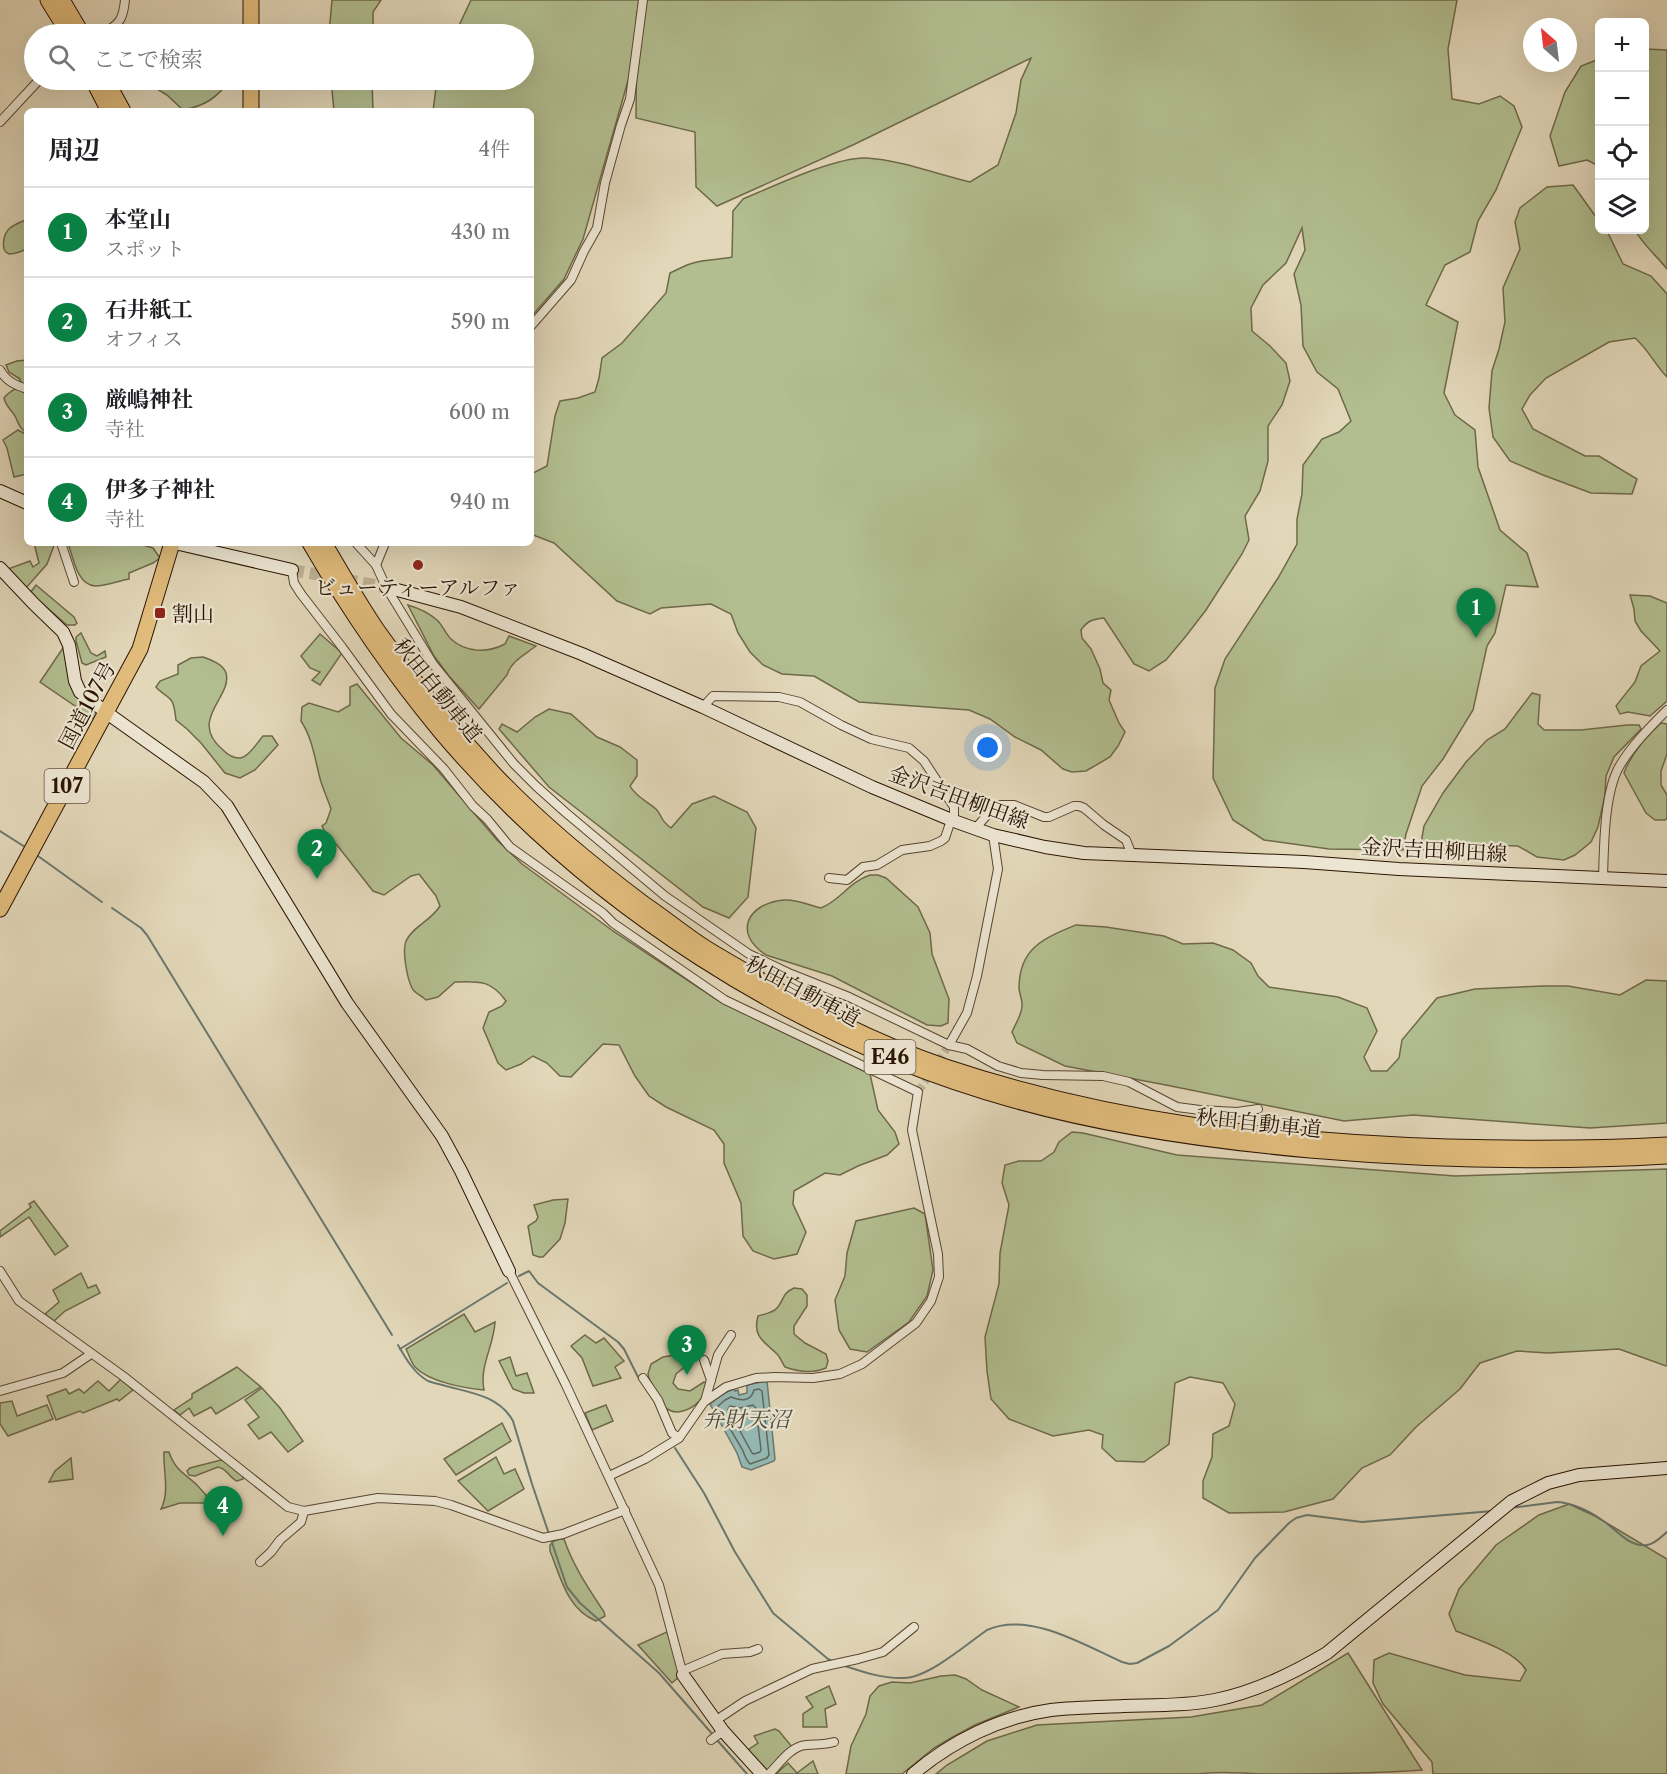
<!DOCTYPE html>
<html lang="ja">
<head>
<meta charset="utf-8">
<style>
	body { margin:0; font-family:"Libre Caslon Text","Noto Serif JP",serif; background:#f6f6f6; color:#202124 }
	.controls { position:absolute; right:18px; top:18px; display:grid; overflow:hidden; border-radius:9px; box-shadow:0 6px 24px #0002 }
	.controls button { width:54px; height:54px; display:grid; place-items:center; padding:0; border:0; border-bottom:2px solid #e0e0e0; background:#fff; color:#202124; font:30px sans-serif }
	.compass { position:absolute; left:1523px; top:18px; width:54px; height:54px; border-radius:50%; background:#fff; box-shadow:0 6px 24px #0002; rotate:332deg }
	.you { position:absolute; left:988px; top:748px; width:21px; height:21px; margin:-15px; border:4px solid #fff; border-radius:50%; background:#1a73e8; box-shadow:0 0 0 9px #1a73e833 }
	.badge { display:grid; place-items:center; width:39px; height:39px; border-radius:50%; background:#0b8043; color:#fff; font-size:20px; font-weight:700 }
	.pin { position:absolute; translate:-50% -50px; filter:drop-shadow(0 2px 3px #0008) }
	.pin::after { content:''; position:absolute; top:32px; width:21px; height:18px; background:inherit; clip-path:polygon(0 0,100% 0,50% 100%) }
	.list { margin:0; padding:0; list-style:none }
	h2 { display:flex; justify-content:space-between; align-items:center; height:78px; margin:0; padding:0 24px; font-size:26px }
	h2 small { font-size:20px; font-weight:400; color:#757577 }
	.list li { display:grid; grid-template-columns:39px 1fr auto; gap:18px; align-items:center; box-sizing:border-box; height:90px; padding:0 24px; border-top:2px solid #e0e0e0 }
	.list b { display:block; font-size:22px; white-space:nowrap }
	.list p { margin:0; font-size:20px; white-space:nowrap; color:#757577 }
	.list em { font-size:20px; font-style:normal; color:#757577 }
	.icon { flex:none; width:33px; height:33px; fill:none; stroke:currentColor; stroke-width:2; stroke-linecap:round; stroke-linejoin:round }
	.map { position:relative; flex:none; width:1667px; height:1774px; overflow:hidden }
	.search { position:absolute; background:#fff; box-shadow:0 6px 24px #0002; left:24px; top:24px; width:510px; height:66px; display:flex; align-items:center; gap:15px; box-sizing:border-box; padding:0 21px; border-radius:33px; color:#757577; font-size:22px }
	.panel { position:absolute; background:#fff; box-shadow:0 6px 24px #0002; left:24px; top:108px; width:510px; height:438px; border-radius:9px }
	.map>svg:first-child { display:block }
</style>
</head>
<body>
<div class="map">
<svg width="1667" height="1774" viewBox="0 0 1667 1774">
	<rect width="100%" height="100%" fill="#e2d7b9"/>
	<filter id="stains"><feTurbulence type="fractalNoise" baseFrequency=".00333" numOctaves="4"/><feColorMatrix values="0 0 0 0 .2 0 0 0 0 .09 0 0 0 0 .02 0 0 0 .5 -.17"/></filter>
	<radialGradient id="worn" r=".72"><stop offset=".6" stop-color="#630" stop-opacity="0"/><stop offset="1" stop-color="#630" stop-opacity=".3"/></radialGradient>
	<g fill="#b2be90" stroke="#6e6949" stroke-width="1.5">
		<polygon points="332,0 381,0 373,12 373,34 329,34"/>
		<path d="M471,0H1457L1448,49L1452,99L1479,104L1500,96L1514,106L1522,127L1496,190L1478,221L1470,252L1445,265L1426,305L1458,322L1444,393L1455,415L1475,430L1478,467L1500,530L1527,553L1538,587L1506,585L1495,633L1487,646L1473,710L1443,759L1422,786L1406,834L1403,850L1329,849L1264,840L1233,820L1213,778L1215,688L1225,659L1278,578L1297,544V519L1302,494L1303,465L1322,439L1339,432L1351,421L1338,389L1317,372L1303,346L1301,305L1294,274L1305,250L1302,228L1286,263L1263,285L1251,308L1252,331L1270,346L1286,363L1290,381L1282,405L1268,426V461L1260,491L1245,516L1249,540L1242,554L1206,610L1186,636L1166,660L1149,671L1134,664L1104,618C1093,619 1087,621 1081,630L1082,638L1091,649L1100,669L1103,683L1111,690L1109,700L1119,723L1125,732L1118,746L1110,757L1086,771L1072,772L1063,769L1041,750L1015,737L990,719L969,710L859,702L814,676L782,674L763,665L750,652L738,633L731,614L711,604L661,608L650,614L617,601L554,543L533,535L531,531V477L533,473L547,466L555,416L560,401L578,398L595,392L599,378L602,358L622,343L666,293L670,273C677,270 685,265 693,263C706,259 719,260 732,257L733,211L743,199C774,186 835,157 866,158C901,160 936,174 970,182L998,165L1016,113L1021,80L1031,58L855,144L717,206L696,187L695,132L636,118L637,11L633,63L583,239L564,279L531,317V111H433L437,80H524V34H455Z"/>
		<polygon points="181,26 202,33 223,33 225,34 146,34 155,27"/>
		<path d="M1645,49L1667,50V269C1657,256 1643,245 1635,230H1644Z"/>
		<polygon points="1599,59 1599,166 1587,160 1559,166 1550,136 1565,92 1581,66"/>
		<path d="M147,80H229C218,98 204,106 183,110L167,95L152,86Z"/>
		<polygon points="331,80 372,80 373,111 334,111"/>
		<path d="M1573,185L1599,221L1600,230H1606L1608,233L1623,264L1651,276L1667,294V377C1655,365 1648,349 1635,338L1609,342L1546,378L1530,395L1522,409L1533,429L1585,456H1599L1637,479L1632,494L1591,493L1543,475L1510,461L1493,437L1489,408L1492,371L1499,349L1505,322L1503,288L1520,249L1515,222L1520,208L1547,187Z"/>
		<path d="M27,219V249C22,251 15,254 9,254C0,251 3,234 10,228C15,224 22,222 27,219Z"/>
		<path d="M27,360V433C19,428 19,424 15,416C11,409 6,407 4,398C8,392 16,389 21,384L20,379L9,372L6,365L17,361Z"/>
		<polygon points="18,430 27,435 27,474 14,477 7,448 3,440"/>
		<polygon points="34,543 55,543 47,564 26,588 8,569 30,561 33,567 39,563"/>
		<path d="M68,543H136L153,548L160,558L153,563L129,573V579C118,581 106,586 95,586C77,585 73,557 68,543Z"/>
		<polygon points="36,585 74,617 77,623 75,625 67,625 30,593"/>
		<polygon points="1630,595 1650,596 1667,603 1667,701 1650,716 1628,712 1620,714 1616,706 1635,682 1641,666 1660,651 1641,631 1635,621 1634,609"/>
		<path d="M408,605C418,608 429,613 437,620C443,626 446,634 451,639C466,653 488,653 505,644L509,636L536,646C526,654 511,661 507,675L479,709L449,676L434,656Z"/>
		<polygon points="81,633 91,653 97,656 105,651 106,657 86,665 82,663 76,641 76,637"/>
		<polygon points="320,634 342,653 320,685 312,680 320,672 310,668 301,656"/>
		<polygon points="65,645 71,681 102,713 97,721 40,682"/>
		<path d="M203,657C211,660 223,664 226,673C233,697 187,720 223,750C227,754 233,758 239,758C248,758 257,743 263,736H272L278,745L255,770L240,778L225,773L201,743L187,729L176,720C175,714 175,705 171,700C168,696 161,693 156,687L160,681L178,674V665L191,658Z"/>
		<path d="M357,684L401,738L433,765L497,840L522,864L613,931L719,1001L870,1074L878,1110L895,1132L899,1144L887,1155L858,1166L840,1175L825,1173L794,1191L793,1204L806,1232L797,1254L774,1259L753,1251L743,1236L741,1203L724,1163V1144L714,1130L666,1107L649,1096L635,1076L619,1045L603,1044L571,1077L560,1076L547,1063L533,1056L521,1064L506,1070L498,1063L483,1028L489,1012L502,1006L506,1001C491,980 479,981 455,982L438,997L426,1000C422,996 414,993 412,988C407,978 402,951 406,941C413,926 431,921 440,906L436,896L419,874L411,876L384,895L373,891L337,845L327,836L322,826L326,823L331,809C328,800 324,791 321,782C315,761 313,739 301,721L302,707L309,703L338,712L350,705V687Z"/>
		<polygon points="1532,693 1540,695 1538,724 1544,730 1581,730 1627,725 1639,725 1641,729 1614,757 1606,776 1605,795 1598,827 1591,842 1575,855 1564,860 1537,857 1518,846 1490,845 1456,852 1436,852 1420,849 1424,826 1443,793 1466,762 1487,740 1505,729"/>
		<path d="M549,709L571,714L597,737L620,747L637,760V776L630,786C636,797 647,801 656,809C663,817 660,820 671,828L692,804L714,796L747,812L756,828L748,897L729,918L703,907L549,787L499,729L502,724L517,732L535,717Z"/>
		<path d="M1661,723L1667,724V754L1661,771V785L1667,795V818L1665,820H1655L1646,813L1624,773C1631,753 1646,737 1661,723Z"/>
		<path d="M870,875H878L886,878L918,907L930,933L932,954L949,999L948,1023L941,1026L927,1025L832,976L766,955C732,933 748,903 784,900C796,899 809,905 821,908C840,901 849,882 870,875Z"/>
		<path d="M1076,925L1106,927L1164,936L1183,944L1213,943L1233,950L1251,963L1258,976L1269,987L1338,997L1367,1008L1377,1031L1364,1057L1371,1071H1387L1399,1058L1402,1040L1437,998L1475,989L1544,986H1568L1620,995L1646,980L1667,981V1123L1590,1128L1413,1115L1344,1121L1166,1085L1065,1066L1017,1043L1012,1032C1015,1025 1022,1014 1022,1006C1023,1000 1019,994 1019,988C1019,948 1044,938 1076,925Z"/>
		<polygon points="1072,1132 1083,1133 1177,1155 1455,1176 1667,1169 1667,1365 1666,1366 1619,1349 1548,1353 1517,1351 1480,1363 1460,1389 1416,1427 1390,1455 1362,1468 1333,1499 1284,1512 1229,1513 1203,1498 1203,1481 1212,1457 1213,1434 1229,1426 1235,1404 1223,1383 1190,1377 1175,1383 1169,1444 1144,1462 1116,1461 1102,1448 1103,1435 1089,1430 1053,1436 1009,1419 991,1399 987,1371 985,1337 999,1284 1000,1253 1009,1205 1002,1183 1005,1165 1019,1161 1041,1161 1054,1152 1059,1142"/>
		<polygon points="568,1199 565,1223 560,1239 543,1257 539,1257 533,1255 528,1226 536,1221 538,1217 534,1205 553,1200"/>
		<polygon points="34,1201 68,1246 55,1255 29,1217 0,1237 0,1231 31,1207 29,1204"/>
		<polygon points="914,1208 925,1214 933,1270 927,1296 909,1322 867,1352 850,1349 839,1330 835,1300 845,1276 847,1253 856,1221"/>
		<polygon points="81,1273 88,1288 96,1285 100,1293 65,1311 54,1321 45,1314 59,1302 53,1290"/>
		<path d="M794,1288L802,1289L807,1295V1306L794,1326V1334L805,1343L826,1354L828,1361L826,1368C812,1374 799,1372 785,1367C782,1363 781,1358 777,1354C765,1342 752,1337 758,1316C764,1314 773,1313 777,1308C785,1299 781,1294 794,1288Z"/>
		<path d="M464,1314L475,1332L495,1322C494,1345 479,1367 484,1390C464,1388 429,1382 415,1367C411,1362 409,1355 406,1349Z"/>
		<polygon points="585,1335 596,1343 604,1338 624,1361 615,1367 621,1378 593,1386 582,1358 571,1346"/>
		<path d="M675,1355H685L692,1361L676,1374L673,1383L678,1389L690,1391L704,1382L708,1385C704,1398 697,1407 683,1411C679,1412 674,1413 669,1410C659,1404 654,1388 649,1378L648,1374L651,1364L663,1357Z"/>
		<polygon points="510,1357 516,1376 527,1373 534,1393 524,1393 513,1389 499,1361"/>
		<polygon points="237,1367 261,1387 216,1414 211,1407 194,1416 189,1408 180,1415 174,1410 192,1398 192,1394"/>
		<polygon points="121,1379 133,1390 119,1401 117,1399 83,1413 80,1411 56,1420 47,1396 66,1389 69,1394 79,1389 84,1393 98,1381 109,1391"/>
		<polygon points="262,1388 280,1408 303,1441 288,1452 271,1432 259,1439 248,1425 259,1417 245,1400"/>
		<polygon points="12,1401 17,1416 47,1405 53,1419 8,1436 0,1424 0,1403"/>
		<polygon points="606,1405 613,1421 592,1430 585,1413"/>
		<polygon points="502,1423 511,1441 456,1475 444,1459"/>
		<path d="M164,1452H169C175,1470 184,1473 196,1484C202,1490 207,1496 212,1503H180L161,1509C170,1491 163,1471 164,1452Z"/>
		<polygon points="496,1457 504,1474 515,1469 524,1489 488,1511 458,1481"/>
		<polygon points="71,1458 73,1479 49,1482 55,1471"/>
		<path d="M221,1460L228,1463L243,1476V1479L237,1481C229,1478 228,1469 218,1467L195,1476L189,1475L187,1471L190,1468Z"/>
		<path d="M1569,1504L1595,1516L1667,1559V1774H1433L1432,1762L1383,1704L1373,1683L1374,1660L1389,1653L1465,1675L1520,1681L1526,1670C1515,1651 1476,1639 1456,1631L1449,1614L1459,1589L1496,1545L1539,1515Z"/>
		<path d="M560,1539H564C573,1566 589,1589 604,1612L605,1616L596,1621C567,1609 561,1578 550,1551V1545L554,1541Z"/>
		<polygon points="669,1631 680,1676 672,1683 638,1645"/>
		<path d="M1348,1653L1422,1770C1371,1774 1319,1774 1268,1774C1244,1774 1221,1770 1198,1774H936L947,1765L987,1741L1037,1725L1191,1717L1262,1705Z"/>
		<polygon points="955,1675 966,1679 982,1690 1019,1707 975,1725 951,1738 934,1748 902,1774 846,1774 851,1746 866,1714 870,1696 879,1686 892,1682 910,1683 941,1676"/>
		<polygon points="829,1686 836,1704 825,1709 827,1727 803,1727 803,1714 813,1707 806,1697"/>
		<polygon points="775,1729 779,1731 792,1747 767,1772 748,1750 758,1743 754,1736"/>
		<polygon points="813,1761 818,1774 776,1774 788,1763 797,1773"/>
	</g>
	<polygon fill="#95b9b4" stroke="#6a776d" stroke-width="1.5" points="767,1381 775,1459 774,1461 751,1470 742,1467 737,1453 710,1404 722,1394 734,1389 735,1391 738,1390 739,1395 747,1393 747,1385"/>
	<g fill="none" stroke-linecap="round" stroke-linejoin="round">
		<g stroke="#60665b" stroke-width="1.5">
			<path d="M759,1389L762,1391L769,1455L767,1458L750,1464C746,1460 745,1456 743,1451C735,1436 725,1422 718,1406L725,1400L731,1397C741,1401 751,1402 754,1390Z"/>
			<polygon points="753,1405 756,1408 761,1450 760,1452 754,1454 752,1453 728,1409 730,1406 740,1408"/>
		</g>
		<g stroke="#6a776d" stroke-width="2">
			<polyline points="0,831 25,847"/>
			<polyline points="38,856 102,902"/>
			<polyline points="112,908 141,928 147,935 392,1335"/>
			<polyline points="519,1276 529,1271 538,1283 618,1342 624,1349 639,1379"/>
			<path d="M398,1345C406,1359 414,1373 428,1381C433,1383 440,1384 446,1386C472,1393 499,1396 513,1421L532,1484L567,1587L580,1603L659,1673L714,1736"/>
			<polyline points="400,1349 507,1283"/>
			<polyline points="675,1448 704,1493 735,1552 773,1613 828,1659 834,1662"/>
			<path d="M1510,1508L1557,1502C1572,1503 1589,1511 1602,1520C1615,1528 1629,1548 1647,1545C1655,1544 1661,1537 1667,1532"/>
			<path d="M845,1666C863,1672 884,1679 904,1678C928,1678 967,1644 987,1630C1029,1611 1084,1645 1122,1662L1130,1664L1137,1663L1169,1646L1218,1610L1255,1558L1289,1523L1296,1518L1307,1515L1362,1522L1493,1511"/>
			<polyline points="717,1740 747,1774"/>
		</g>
		<polyline stroke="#bdb094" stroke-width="8" stroke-dasharray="8 4" stroke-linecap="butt" points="918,1092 949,1045"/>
		<polyline stroke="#bdb094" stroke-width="12" stroke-dasharray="12 6" stroke-linecap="butt" points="292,570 386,587"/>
		<g stroke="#584530" stroke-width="10">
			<g id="street">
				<path d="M103,34C120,23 123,20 125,0"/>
				<polyline points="0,122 39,80"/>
				<polyline points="531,326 571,280 584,251 597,228 605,183 621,125 630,99 643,0"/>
				<path d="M0,370C6,381 15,385 27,389"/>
				<polyline points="61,543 74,582"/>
				<polyline points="356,543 376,565 386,587 433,664 514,764 536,786 565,812 665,896 749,954 791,974 849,997 949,1045 967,1049 998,1066 1021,1073 1043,1075 1103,1076 1129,1082 1177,1107 1200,1110 1237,1112 1258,1109"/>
				<polyline points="376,565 385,543"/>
				<polyline points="292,570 294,583 301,594 342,647 391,714 444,769 473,806 487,819 510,847 603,913 613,923 725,1000 918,1092 912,1130 938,1254 939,1277 931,1301 916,1323 862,1364 840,1374 813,1378 775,1377 756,1378 726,1387 704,1402 679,1438 645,1459 609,1476"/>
				<polyline points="703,707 713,696 779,697 800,702 841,725 871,739 909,748 924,761 954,807 954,821"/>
				<polyline points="975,829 987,815 1000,805 1014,805 1044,817 1049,817 1074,806 1079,806 1084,808 1104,825 1126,840 1132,855"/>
				<polyline points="829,878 847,880 863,867 877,865 902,850 930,846 941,841 945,838 951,820"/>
				<path d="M1603,878C1604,847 1604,794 1619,767C1631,746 1650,727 1667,710"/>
				<polyline points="949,1045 967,1013 977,976 998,869 993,835"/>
				<polyline points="0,1271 19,1301 123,1376 288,1507 304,1511 378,1498 435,1501 451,1505 543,1538 563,1534 625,1510"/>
				<polyline points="509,1271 565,1383 659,1585 683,1675"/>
				<polyline points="704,1360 711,1380"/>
				<polyline points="643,1378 658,1400 672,1433 679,1438"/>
				<polyline points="0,1391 63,1373 91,1354"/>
				<polyline points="705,1401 718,1355 731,1335"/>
				<polyline points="260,1562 271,1552 280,1540 301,1522 304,1511"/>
				<polyline points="682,1671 722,1654 750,1652 758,1649"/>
				<polyline points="715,1721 745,1701 812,1669 858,1659 883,1652 914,1627"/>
				<polyline points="711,1740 723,1731"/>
				<path d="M769,1774C779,1764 791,1746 806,1745C816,1744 824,1745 834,1742"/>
			</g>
		</g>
		<g stroke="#2a1402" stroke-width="14">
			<g id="secondary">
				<polyline points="0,491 27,503"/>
				<polyline points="175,543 292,570"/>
				<polyline points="0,568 34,604 63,632 69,645 75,681 80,692 107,713 204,782 227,806 347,1003 442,1136 461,1171 509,1271"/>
				<polyline points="386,587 461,607 582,654 703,707 872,787 954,821 993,835 1045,847 1084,853 1304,862 1399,869 1667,881"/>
				<polyline points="683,1675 723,1731 762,1774"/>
				<path d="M913,1774C952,1741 1000,1717 1051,1710C1075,1707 1100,1707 1124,1706C1154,1705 1185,1706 1215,1700C1255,1692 1292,1674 1327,1653L1512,1501L1548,1483L1579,1475L1667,1468"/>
			</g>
		</g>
		<g stroke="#2a1402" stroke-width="17">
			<g id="highway">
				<polyline points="48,0 69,34"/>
				<polyline points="62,0 82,34"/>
				<polyline points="251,0 251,34"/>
				<polyline points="93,80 109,111"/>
				<polyline points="106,80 123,111"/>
				<polyline points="251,80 251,111"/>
				<path d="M310,543C349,610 392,673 441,732C586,904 797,1040 1014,1100C1110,1127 1210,1141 1310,1150C1429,1160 1548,1163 1667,1156"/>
				<path d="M324,543C341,572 358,602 377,630C412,680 454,731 496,776C541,823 592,865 644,904C663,917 682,932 701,945C716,955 733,964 748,973C811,1010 877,1044 946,1067C1108,1121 1278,1142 1448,1147C1521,1149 1594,1149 1667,1145"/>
				<polyline points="0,909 140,649 172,543"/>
			</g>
		</g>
		<use href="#street" stroke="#ece5d2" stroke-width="8"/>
		<use href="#secondary" stroke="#ece5d2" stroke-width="12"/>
		<use href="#highway" stroke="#e1bc7c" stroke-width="15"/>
	</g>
	<g fill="#8f2418" stroke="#ece5d2" stroke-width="2">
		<circle cx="418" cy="565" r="6"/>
		<rect x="154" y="607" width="12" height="12" rx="3"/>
	</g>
	<g text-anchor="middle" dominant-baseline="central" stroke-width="4.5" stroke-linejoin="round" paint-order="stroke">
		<g fill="#ece5d2" stroke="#645340" stroke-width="1.5">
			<rect x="44.5" y="769" width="45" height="34" rx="4.5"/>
			<rect x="864.5" y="1040" width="51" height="34" rx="4.5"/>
		</g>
		<g font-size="20" font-weight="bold" fill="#2a1402">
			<text x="67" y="786">107</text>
			<text x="890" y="1057">E46</text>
		</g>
		<g font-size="21" fill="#2a1402" stroke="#ece5d2">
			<text x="418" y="587">ビューティーアルファ</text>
			<text x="172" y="613" text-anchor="start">割山</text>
		</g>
		<g font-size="21" fill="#2a1402" stroke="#ece5d2">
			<text transform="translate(438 690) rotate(51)">秋田自動車道</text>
			<text transform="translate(87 705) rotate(-62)">国道107号</text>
			<text transform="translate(959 797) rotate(20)">金沢吉田柳田線</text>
			<text transform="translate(1434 850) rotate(3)">金沢吉田柳田線</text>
			<text transform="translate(803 991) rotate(28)">秋田自動車道</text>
			<text transform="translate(1259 1123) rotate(6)">秋田自動車道</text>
		</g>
		<g font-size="22" font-style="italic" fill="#4f4e40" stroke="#ece5d2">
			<text x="746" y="1419">弁財天沼</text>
		</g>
	</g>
	<rect width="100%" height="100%" filter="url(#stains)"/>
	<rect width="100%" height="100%" fill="url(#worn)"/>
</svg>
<div class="controls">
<button>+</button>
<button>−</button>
<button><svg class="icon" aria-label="locate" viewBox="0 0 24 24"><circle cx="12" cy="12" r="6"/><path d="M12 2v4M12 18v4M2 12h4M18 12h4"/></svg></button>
<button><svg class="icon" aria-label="layers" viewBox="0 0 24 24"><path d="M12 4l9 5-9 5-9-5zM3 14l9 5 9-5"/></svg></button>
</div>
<svg class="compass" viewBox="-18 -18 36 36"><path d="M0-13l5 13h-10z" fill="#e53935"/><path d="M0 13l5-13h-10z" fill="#757577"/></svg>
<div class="you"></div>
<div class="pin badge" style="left:1476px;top:638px">1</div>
<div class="pin badge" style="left:317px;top:879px">2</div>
<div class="pin badge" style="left:687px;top:1375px">3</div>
<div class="pin badge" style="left:223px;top:1536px">4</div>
<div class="search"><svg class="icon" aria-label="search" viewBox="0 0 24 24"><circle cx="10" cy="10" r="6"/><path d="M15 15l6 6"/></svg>ここで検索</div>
<section class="panel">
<h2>周辺<small>4件</small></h2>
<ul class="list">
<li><span class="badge">1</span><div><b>本堂山</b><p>スポット</p></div><em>430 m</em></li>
<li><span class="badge">2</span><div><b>石井紙工</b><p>オフィス</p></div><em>590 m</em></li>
<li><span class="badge">3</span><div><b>厳嶋神社</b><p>寺社</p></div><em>600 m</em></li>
<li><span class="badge">4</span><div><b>伊多子神社</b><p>寺社</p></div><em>940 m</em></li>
</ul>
</section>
</div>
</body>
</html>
